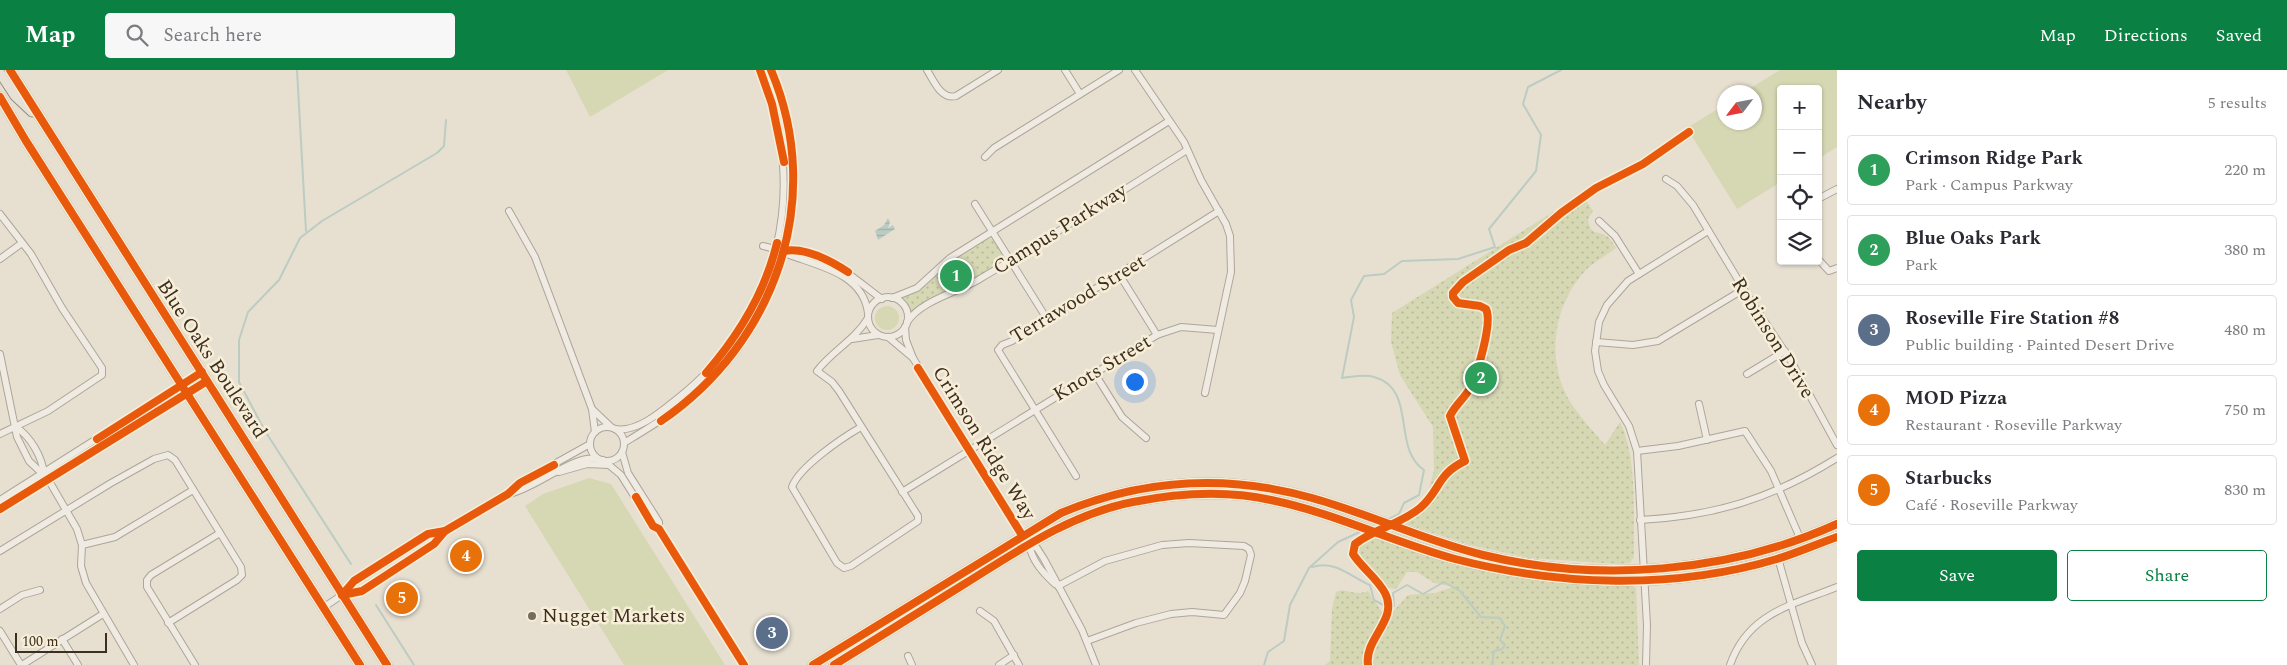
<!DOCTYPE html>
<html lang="en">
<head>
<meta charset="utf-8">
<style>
	body { margin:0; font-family:Spectral,serif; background:#f7f7f7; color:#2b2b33 }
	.controls { position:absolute; right:15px; top:15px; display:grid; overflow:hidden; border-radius:5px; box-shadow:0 1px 4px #0004 }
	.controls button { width:45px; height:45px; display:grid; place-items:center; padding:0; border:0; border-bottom:1px solid #e1e1e2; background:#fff; color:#2b2b33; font:25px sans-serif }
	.compass { position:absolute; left:1717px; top:15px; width:45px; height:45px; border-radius:50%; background:#fff; box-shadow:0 1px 4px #0004; rotate:238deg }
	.scale { position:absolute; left:15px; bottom:12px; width:92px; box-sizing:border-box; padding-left:5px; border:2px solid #3d2e20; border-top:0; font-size:14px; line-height:18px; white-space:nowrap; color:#3d2e20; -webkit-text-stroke:4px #f7eed8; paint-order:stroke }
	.you { position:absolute; left:1134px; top:311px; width:18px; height:18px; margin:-12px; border:4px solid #fff; border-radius:50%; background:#1a73e8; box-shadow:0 0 0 8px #1a73e833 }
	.badge { display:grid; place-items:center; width:32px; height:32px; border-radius:50%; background:#0b8043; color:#fff; font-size:16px; font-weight:700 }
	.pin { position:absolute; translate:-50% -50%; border:2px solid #fff; box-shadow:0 1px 5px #0006 }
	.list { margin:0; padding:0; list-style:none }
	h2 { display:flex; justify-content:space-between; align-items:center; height:65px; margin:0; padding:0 20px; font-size:21px }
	h2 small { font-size:16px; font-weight:400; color:#7c7c81 }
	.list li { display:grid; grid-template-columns:32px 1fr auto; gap:15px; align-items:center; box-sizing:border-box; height:70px; margin:0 10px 10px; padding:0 10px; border:1px solid #e1e1e2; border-radius:5px }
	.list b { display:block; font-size:19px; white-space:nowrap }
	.list p { margin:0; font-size:16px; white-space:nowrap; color:#7c7c81 }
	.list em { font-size:16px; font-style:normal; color:#7c7c81 }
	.actions { display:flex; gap:10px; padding:15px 20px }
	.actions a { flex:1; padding:11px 0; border:1px solid #0b8043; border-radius:5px; text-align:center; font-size:18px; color:#0b8043 }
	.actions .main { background:#0b8043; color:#fff }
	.icon { flex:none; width:28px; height:28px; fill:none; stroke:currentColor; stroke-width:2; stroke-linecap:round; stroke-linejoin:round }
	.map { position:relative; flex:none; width:1837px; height:595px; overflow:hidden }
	header { display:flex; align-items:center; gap:30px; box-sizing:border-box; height:70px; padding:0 25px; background:#0b8043; color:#fff }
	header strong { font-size:24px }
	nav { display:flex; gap:28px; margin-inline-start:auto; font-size:18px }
	.search { width:350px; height:45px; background:#f7f7f7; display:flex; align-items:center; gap:12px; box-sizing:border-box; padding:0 18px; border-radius:5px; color:#7c7c81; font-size:19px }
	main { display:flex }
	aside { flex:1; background:#fff }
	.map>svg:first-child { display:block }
</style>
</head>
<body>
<header>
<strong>Map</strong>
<div class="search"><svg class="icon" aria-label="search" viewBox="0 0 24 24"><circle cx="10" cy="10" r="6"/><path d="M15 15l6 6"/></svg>Search here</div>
<nav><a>Map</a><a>Directions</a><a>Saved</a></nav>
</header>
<main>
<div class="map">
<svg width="1837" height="595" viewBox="0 0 1837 595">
	<defs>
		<pattern id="park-dots" width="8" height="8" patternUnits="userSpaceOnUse" patternTransform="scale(1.25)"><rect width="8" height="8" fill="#d6d7b3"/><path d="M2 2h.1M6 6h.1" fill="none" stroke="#b9b99a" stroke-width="1.8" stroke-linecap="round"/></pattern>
		<pattern id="water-rules" width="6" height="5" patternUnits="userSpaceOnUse" patternTransform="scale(1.25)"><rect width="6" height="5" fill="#bcccc2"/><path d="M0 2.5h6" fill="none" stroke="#a2b0a6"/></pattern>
	</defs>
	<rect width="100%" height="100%" fill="#e7e0d1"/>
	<g fill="#d6d7b3">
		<polygon points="566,0 668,0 590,47"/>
		<polygon points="1780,0 1837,0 1837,77 1818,89 1818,19 1781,19 1781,112 1737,139 1687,58 1724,35 1724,52 1754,52 1754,22 1744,22"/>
		<circle cx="887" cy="248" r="12"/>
		<polygon points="589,408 611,414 725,595 624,595 525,436 543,424"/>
	</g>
	<g fill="url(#park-dots)">
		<path d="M1582,124L1593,141L1588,149C1591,168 1598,159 1608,167C1611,170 1614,175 1616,178C1607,185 1596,191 1588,198C1554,232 1545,288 1569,330C1579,346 1593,361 1605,375L1620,352C1638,390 1633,445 1634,487L1630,493L1618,494L1530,488L1470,475L1396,451L1415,439L1428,423L1434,400L1433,357L1400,305L1391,272L1392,243Z"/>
		<polygon points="987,168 993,169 1004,187 1003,192 969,213 910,242 901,228 917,221 946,194"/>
		<path d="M1371,465C1420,482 1469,499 1520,508C1556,514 1594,515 1631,515L1636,518L1639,595H1325L1330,591L1332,539L1336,522C1346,517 1353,527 1368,521L1382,542L1389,546L1408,525L1435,523L1453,517L1434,513L1417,502H1407L1396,519L1389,518L1353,487L1361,472Z"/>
	</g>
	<polygon fill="url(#water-rules)" points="888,148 890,152 888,158 893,155 895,159 878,170 875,161 884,155"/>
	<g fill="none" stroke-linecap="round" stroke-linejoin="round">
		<g stroke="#bcccc2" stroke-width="2">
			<polyline points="297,0 306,161"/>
			<path d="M1387,450L1399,444L1404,433L1419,425L1424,400C1391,378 1418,319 1374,307C1365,304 1352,307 1342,308L1354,247L1351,230L1364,206L1384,204L1402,191L1458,189L1495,177L1489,159L1536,101L1541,65L1523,34L1528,17L1561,0"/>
			<polyline points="351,494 265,361 239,312 239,270 248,242 279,210 300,168 322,151 437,83 444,76 446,50"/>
			<path d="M1312,497C1336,490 1349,506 1370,515L1374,530L1385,536"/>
			<polyline points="376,535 414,595"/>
			<polyline points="1389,538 1394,536 1393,523 1407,515 1423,524 1444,512 1460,521 1481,547 1500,548 1505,556 1500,570 1505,575 1502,579 1494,581 1492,595"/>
			<polyline points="1264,595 1268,582 1284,571 1290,535 1309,498 1338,472 1362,461"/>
		</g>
		<g stroke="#ada599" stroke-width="8">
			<g id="minor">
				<path d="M927,0C934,11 941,30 956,26L998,0"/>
				<polyline points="1065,0 1080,24"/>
				<polyline points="1135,0 1184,72 1201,110 1226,154 1230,166 1231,202 1205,323"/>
				<polyline points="985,87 994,78 1119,0"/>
				<polyline points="1666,109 1677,116 1693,135 1749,228 1791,291 1837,375"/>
				<polyline points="1818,129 1837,119"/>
				<polyline points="975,134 1047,249"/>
				<polyline points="509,141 535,187 592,339 595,362"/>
				<polyline points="0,144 31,184 62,238 102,298 102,305 48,341 0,364"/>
				<polyline points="1599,151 1615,166 1639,204"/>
				<path d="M763,176C774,178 783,182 792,186C823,197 863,205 868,243"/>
				<path d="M784,181C819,174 855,210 882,229"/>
				<polyline points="0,189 22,173"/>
				<polyline points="1818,189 1829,201 1837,198"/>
				<polyline points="1119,204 1157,265"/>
				<circle cx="888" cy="247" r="20"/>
				<polyline points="892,228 917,218 950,188 1169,51"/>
				<path d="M907,252C922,230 956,223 978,210C1049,168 1118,124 1187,80"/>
				<polyline points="905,257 906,270 913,288 1022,465"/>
				<polyline points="888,267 913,288"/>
				<polyline points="852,269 878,265"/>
				<polyline points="1596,272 1633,275 1658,271 1744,219"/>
				<polyline points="0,284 17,367 29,391 48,409 77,459 82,475 81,496 86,513 134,595"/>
				<polyline points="1095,304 1122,347 1146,368"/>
				<polyline points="1747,304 1785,281"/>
				<polyline points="1699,334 1707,370"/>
				<polyline points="592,339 611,357"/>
				<path d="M16,357C31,367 42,387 44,404"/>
				<path d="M861,357C842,368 799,397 792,417L837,493L844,498L851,496L918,451V446L839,321L832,312L817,301C832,281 855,270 868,248"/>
				<circle cx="607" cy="374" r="17"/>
				<path d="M615,359C637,363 662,341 678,328C780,247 810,119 760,0"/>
				<path d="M624,373C655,354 684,337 710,311C791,232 815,103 771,0"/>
				<polyline points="1637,381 1678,376 1745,361 1771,401 1800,468"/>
				<polyline points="622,382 628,403 659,452 659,459"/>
				<polyline points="603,390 621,405 653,456 659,459 744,595"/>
				<polyline points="559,402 587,394 609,395"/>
				<polyline points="1076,406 998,280 1002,275 1012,271 1219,141"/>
				<polyline points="902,422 1157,265 1181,257 1218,260"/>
				<path d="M509,424C539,417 573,384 598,389"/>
				<polyline points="0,430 202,302"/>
				<polyline points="0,439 207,311"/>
				<path d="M1640,450C1716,446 1773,428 1837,388"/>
				<polyline points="1029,474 1037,478 1044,489 1082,560 1096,595"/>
				<path d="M1029,474C1032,491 1043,503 1055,514"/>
				<polyline points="82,475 115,467 193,420"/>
				<polyline points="0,481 111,413 154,389 168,385 175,390 241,497 242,505 237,510 168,553"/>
				<polyline points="1778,488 1802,573 1812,595"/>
				<polyline points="1058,516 1105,491 1162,475 1189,473 1244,476 1249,479 1251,485 1245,511 1240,523 1224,545 1192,542 1171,544 1136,553 1087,571"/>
				<polyline points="342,525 362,521 434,474 445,461 508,424 520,413 590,374"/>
				<polyline points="324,537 342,525 354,511 428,464 445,461"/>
				<polyline points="0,539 22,525 40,520"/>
				<polyline points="980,541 994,551 1019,595"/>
				<polyline points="0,561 21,595"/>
				<polyline points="62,569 78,595"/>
				<polyline points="908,586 912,595"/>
				<polyline points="22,595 103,544"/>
				<polyline points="195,595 147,517 147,510 151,505 220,463"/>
				<polyline points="999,595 1014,585"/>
				<polyline points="1646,595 1647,555 1637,381 1629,356 1604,315 1598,301 1595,281 1599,252 1607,235 1628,211 1708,161"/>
				<path d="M1730,595C1748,543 1792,535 1837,517"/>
			</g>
		</g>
		<g stroke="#928b80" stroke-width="11">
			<g id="major">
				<polyline points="10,0 387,595"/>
				<polyline points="0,3 15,26 32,42"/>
				<polyline points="0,27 26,71 360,595"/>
				<path d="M813,595L1061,443C1142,409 1227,404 1312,428C1370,444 1425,471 1483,485C1598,513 1729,503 1837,454"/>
				<path d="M834,595C878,568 922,540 966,513C1019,480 1071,444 1133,432C1178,423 1226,420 1271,430C1334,443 1393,472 1455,489C1559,516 1673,520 1777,489C1797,483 1817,474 1837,467"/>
			</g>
		</g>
		<use href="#minor" stroke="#efebe3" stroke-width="6"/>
		<use href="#major" stroke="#e6e1d4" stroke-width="9"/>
		<g stroke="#f7eed8" stroke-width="11">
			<g id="cycleway">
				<polyline points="10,0 387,595"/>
				<polyline points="760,0 772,34 784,92"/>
				<polyline points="0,27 26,71 360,595"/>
				<path d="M784,181C805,177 831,191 848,202"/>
				<polyline points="918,298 1022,465"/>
				<path d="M706,303C739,265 765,223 777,173"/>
				<path d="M661,351C775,273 826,130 771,0"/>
				<polyline points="97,369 202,302"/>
				<polyline points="636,427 653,456 659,459 744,595"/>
				<polyline points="0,439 207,311"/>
				<polyline points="342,525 362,521 434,474 445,461 508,424 520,413 554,395"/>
				<polyline points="342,525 354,511 428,464 445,461"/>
				<path d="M813,595L1061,443C1142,409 1227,404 1312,428C1370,444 1425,471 1483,485C1598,513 1729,503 1837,454"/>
				<path d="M834,595C878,568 922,540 966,513C1019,480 1071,444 1133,432C1178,423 1226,420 1271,430C1334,443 1393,472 1455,489C1559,516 1673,520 1777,489C1797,483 1817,474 1837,467"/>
				<path d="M1368,595C1364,568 1399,550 1385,523C1377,508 1362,498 1353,484L1355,474C1374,459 1401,454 1420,438C1440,421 1437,404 1465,391L1450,346C1455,335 1465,328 1470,318C1477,304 1493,253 1486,239L1480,236L1458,233L1453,227V223L1463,212L1509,180L1526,173L1561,143L1596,118L1643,94L1689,62"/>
			</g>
		</g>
		<use href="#cycleway" stroke="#e8590c" stroke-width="8"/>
	</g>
	<circle fill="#786c5e" stroke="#f7eed8" stroke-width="2" cx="532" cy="546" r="5"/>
	<g text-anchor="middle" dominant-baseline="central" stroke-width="5" stroke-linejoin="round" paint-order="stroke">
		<g font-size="20" fill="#3d2e20" stroke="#f7eed8">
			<text transform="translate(1060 159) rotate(-32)">Campus Parkway</text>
			<text transform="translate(1078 229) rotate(-31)">Terrawood Street</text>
			<text transform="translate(1773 268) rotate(58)">Robinson Drive</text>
			<text transform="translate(212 289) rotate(57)">Blue Oaks Boulevard</text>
			<text transform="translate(1102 298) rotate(-31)">Knots Street</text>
			<text transform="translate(984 373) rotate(58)">Crimson Ridge Way</text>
		</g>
		<g font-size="20" fill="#3d2e20" stroke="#f7eed8" text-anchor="start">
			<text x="542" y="546">Nugget Markets</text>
		</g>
	</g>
</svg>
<div class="controls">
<button>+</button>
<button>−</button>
<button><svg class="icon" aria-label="locate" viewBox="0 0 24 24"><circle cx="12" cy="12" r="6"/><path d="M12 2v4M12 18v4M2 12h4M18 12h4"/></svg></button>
<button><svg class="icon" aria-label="layers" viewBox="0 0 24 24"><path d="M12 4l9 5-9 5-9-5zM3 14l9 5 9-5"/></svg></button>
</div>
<svg class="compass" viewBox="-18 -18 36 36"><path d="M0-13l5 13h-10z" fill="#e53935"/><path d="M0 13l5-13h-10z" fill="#7c7c81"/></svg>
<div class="scale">100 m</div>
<div class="you"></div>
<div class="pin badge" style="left:956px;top:206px;background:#2e9e5b">1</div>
<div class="pin badge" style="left:1481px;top:308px;background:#2e9e5b">2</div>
<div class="pin badge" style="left:772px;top:563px;background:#5c6f8a">3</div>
<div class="pin badge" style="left:466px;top:486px;background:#e8710a">4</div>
<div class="pin badge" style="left:402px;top:528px;background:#e8710a">5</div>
</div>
<aside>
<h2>Nearby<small>5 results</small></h2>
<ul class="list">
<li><span class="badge" style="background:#2e9e5b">1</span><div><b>Crimson Ridge Park</b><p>Park · Campus Parkway</p></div><em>220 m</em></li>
<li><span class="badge" style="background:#2e9e5b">2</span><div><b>Blue Oaks Park</b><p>Park</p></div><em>380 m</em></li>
<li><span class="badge" style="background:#5c6f8a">3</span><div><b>Roseville Fire Station #8</b><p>Public building · Painted Desert Drive</p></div><em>480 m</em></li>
<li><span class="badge" style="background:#e8710a">4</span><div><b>MOD Pizza</b><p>Restaurant · Roseville Parkway</p></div><em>750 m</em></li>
<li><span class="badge" style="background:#e8710a">5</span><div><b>Starbucks</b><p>Café · Roseville Parkway</p></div><em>830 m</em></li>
</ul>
<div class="actions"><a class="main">Save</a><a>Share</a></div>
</aside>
</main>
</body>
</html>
